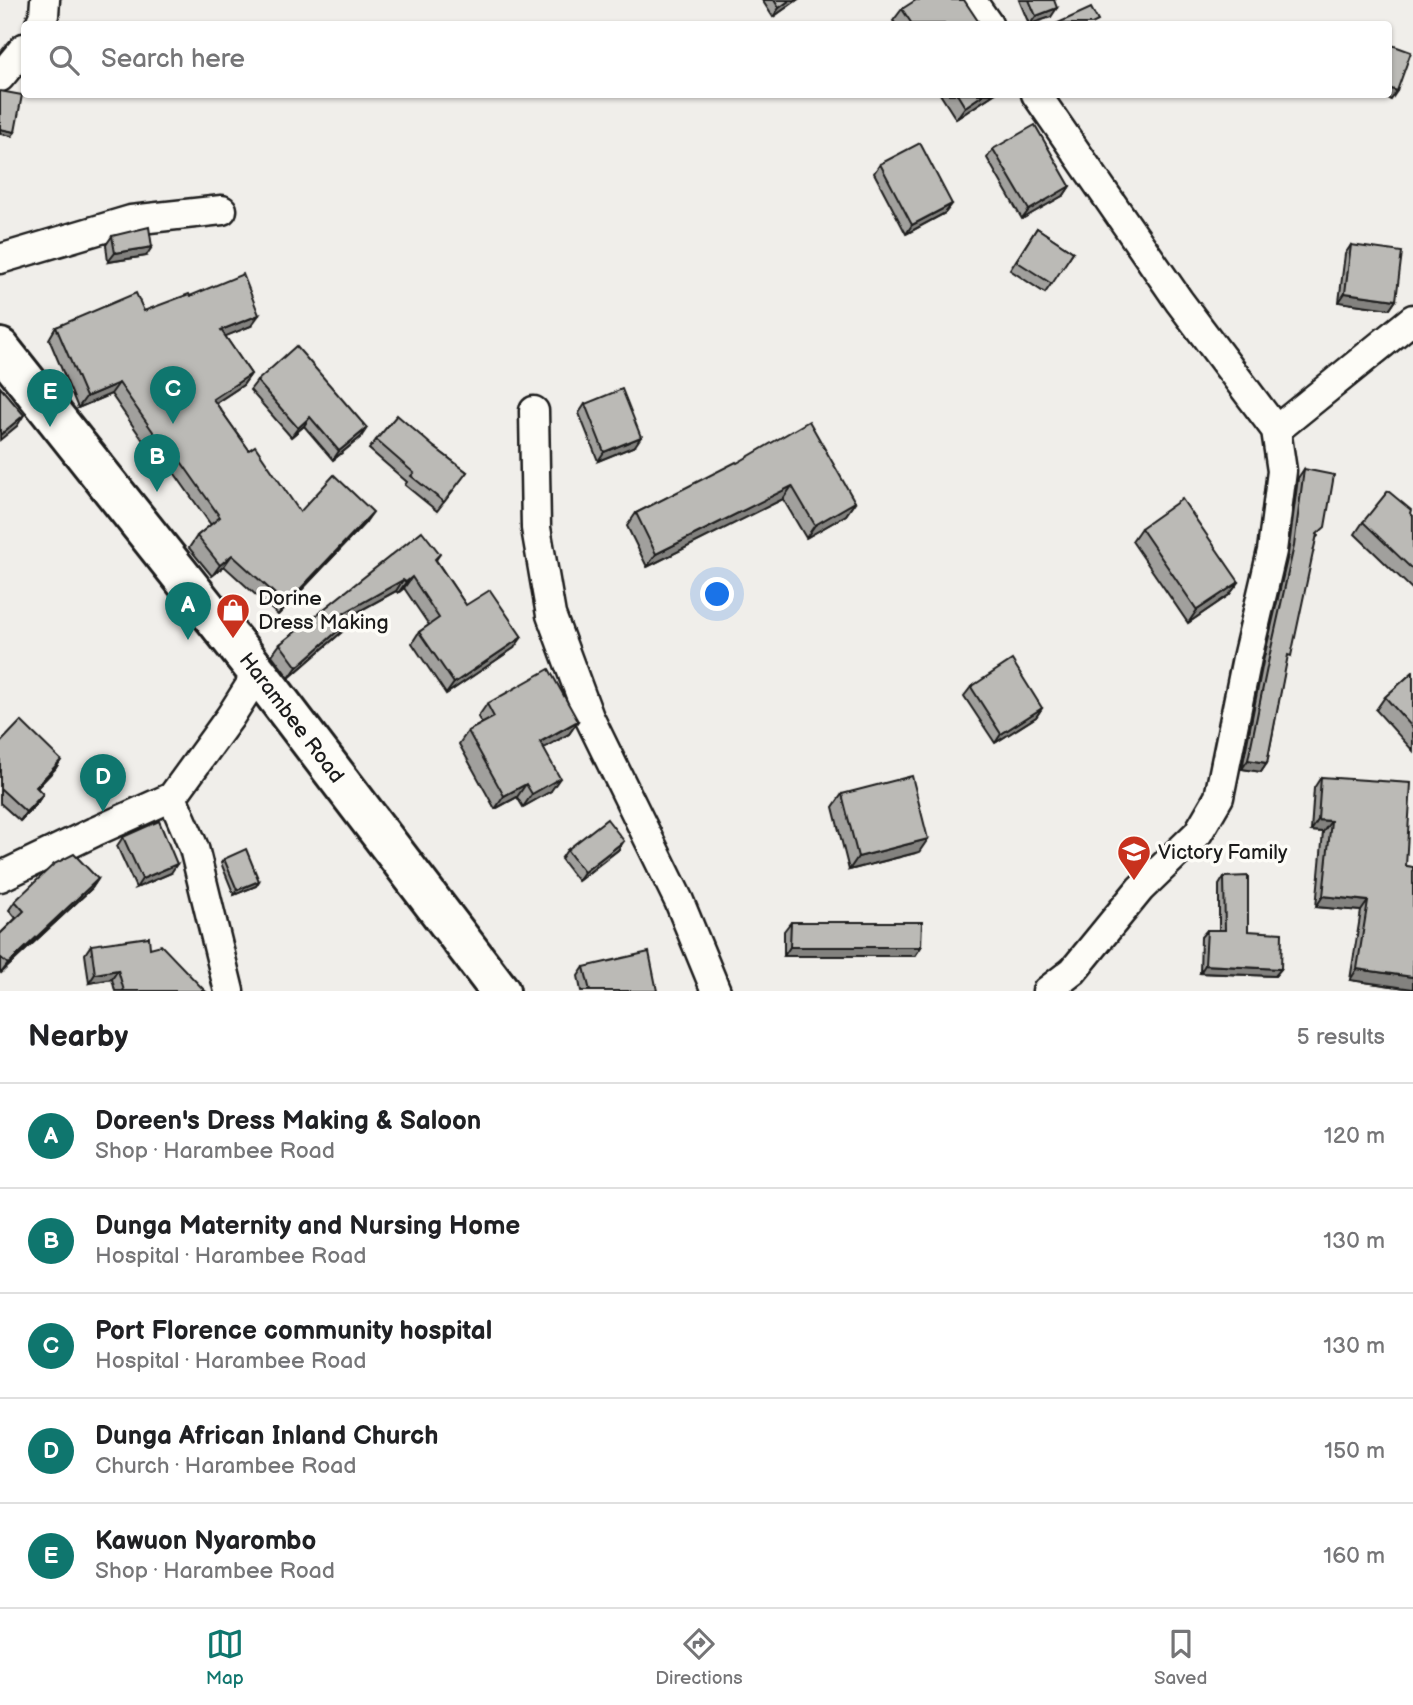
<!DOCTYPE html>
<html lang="en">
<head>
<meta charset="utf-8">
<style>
	body { margin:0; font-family:"Balsamiq Sans",sans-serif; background:#f6f6f6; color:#202124 }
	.you { position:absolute; left:718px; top:595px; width:24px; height:24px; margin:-18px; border:5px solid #fff; border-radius:50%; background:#1a73e8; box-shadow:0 0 0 10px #1a73e833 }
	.badge { display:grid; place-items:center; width:46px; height:46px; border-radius:50%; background:#0f766e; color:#fff; font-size:23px; font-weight:700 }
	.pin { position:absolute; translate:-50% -58px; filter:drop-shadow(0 2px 4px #0008) }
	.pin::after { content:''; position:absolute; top:37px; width:24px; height:21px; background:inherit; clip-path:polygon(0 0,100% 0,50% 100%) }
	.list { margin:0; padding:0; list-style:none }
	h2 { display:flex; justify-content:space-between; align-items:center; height:91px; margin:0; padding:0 28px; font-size:30px }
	h2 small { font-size:23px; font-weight:400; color:#757577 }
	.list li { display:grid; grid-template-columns:46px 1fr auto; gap:21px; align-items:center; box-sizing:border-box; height:105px; padding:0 28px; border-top:2px solid #e0e0e0 }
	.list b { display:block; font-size:26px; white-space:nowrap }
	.list p { margin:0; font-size:23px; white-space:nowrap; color:#757577 }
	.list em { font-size:23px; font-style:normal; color:#757577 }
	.icon { flex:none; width:38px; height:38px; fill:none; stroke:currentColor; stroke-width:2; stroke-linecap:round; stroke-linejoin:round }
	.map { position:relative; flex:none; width:1413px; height:991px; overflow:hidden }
	.search { position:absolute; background:#fff; box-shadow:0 2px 5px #0004; left:21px; right:21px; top:21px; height:77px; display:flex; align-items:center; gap:18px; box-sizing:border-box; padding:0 24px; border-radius:7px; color:#757577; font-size:26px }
	.sheet { height:616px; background:#fff }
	nav { display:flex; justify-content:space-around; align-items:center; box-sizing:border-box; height:98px; border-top:2px solid #e0e0e0; background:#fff; font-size:19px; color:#757577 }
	nav a { display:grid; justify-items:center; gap:4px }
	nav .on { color:#0f766e }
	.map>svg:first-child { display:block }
</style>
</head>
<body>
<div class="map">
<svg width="1413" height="991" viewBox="0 0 1413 991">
	<rect width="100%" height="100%" fill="#f0eeea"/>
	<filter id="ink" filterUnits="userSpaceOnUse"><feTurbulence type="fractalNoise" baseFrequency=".0143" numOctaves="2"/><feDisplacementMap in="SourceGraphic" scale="14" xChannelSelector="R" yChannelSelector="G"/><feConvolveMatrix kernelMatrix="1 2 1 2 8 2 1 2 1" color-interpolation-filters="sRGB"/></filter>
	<g filter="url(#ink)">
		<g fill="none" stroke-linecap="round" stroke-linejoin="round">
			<g stroke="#1c1c1c" stroke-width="33">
				<g id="minor">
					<polyline points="971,0 988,24"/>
					<polyline points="40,24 44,15 45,0"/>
					<polyline points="0,77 24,48"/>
					<polyline points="1036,94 1179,301 1276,430 1282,471 1272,551 1247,658 1219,797 1198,833 1140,889 1073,971 1047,991"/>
					<polyline points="0,259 131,220 222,210"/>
					<polyline points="534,411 536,528 551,615 589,717 679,901 716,991"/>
					<polyline points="1276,430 1413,319"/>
					<polyline points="172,797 194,848 229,991"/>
					<polyline points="0,877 94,832 172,797 230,717 258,673"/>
				</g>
			</g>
			<g stroke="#1c1c1c" stroke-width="44">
				<g id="secondary">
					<path id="s1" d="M0,348L258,673L500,991"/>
				</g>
			</g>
			<use href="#minor" stroke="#fdfcf7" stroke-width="28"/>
			<use href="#secondary" stroke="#fdfcf7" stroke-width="38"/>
		</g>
		<g fill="#a1a09d" stroke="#1c1c1c" stroke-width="2">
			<polygon points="762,0 797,0 773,17"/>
			<polygon points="1019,0 1054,0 1051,17 1029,24"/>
			<polygon points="902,9 980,24 896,24 893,21"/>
			<polygon points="940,94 994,94 956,119"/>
			<polygon points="993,149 1070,186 1064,195 1022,219 987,158"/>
			<polygon points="880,164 952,204 945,213 906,234 874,173"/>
			<polygon points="1037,228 1073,252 1045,293 1010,270"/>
			<polygon points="112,236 146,256 108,262 106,245"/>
			<polygon points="1351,245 1396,300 1390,309 1339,302 1345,254"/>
			<polygon points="190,296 251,326 225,336 251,374 243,385 216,403 249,450 300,512 365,523 278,615 224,566 212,576 189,548 197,536 211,525 168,464 162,468 111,394 78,408 49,339 56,327 144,311"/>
			<polygon points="257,381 361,437 333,460 304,426 291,437 250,390"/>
			<polygon points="585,404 635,446 598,461 579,413"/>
			<polygon points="376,440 434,447 467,472 437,511 405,485 407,482 369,449"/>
			<polygon points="737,463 855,502 846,515 806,538 783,499 647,567 627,526 636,513"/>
			<polygon points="1304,469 1318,536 1316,538 1286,662 1267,763 1261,772 1242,769 1263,662 1288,555 1298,478"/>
			<polygon points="1410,513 1413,516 1413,590 1355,534 1363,522"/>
			<polygon points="1141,528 1239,582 1229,595 1188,623 1132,541"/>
			<polygon points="440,554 436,560 466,605 514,648 446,694 412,643 419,632 429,625 404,588 398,593 396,591 348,617 343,631 289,678 272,655 280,644"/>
			<polygon points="1413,672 1413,751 1376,710 1385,697"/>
			<polygon points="971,687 1042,708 1036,717 995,743 964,696"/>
			<polygon points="487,704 578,721 569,734 544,748 551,791 523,807 517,797 495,809 459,744 468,731 482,724 478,717"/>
			<polygon points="0,743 61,760 55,769 37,788 43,794 37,803 20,821 0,803"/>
			<polygon points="1321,777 1406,866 1413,867 1413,989 1350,980 1361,911 1316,907 1323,832 1311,831 1314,788"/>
			<polygon points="842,794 919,852 849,870 833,807"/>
			<polygon points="123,837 171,873 136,888 117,846"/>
			<polygon points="567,850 618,850 578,881 561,859"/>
			<polygon points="224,859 259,881 256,886 234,895 221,863"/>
			<polygon points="1224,877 1248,931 1281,969 1275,976 1200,973 1201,937 1207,930 1219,930 1219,885"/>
			<polygon points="98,879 92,888 1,973 0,972 0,934 16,918 9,910 15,901"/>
			<polygon points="791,922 921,947 915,956 784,956 784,931"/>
			<polygon points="91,945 150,948 205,991 115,991 112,979 89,983 85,954"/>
			<polygon points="584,967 657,991 581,991 578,976"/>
		</g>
		<g fill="#83827f" stroke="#1c1c1c" stroke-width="2">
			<polygon points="790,0 797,0 773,17 779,8"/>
			<polygon points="1057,8 1051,17 1030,24 1036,16"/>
			<polygon points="1389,88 1397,91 1391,100 1374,94 1389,94"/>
			<polygon points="984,94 994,94 956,119 965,107"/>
			<polygon points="0,129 15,132 12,136 0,134"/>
			<polygon points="1070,186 1064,195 1022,219 1029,210"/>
			<polygon points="952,204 945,213 906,234 912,225"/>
			<polygon points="152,247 146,256 108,262 115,253"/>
			<polygon points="1345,293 1396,300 1390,309 1339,302"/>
			<polygon points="259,315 251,326 214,341 221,330"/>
			<polygon points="251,374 243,385 205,410 213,399"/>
			<polygon points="119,383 111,394 78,408 86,397"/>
			<polygon points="24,415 17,426 0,440 0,435"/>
			<polygon points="310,417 304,426 291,437 298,428"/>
			<polygon points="367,428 361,437 333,460 339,451"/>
			<polygon points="641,437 635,446 598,461 604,452"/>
			<polygon points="175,453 168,464 162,468 170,456"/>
			<polygon points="792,486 783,499 647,567 656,554"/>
			<polygon points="855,502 846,515 806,538 815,525"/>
			<polygon points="373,512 365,523 278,615 286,604"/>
			<polygon points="232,555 224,566 212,576 220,565"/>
			<polygon points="412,577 404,588 398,593 406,582"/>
			<polygon points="403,580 396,591 336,624 344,613"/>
			<polygon points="1239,582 1229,595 1188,623 1197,610"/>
			<polygon points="350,620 343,631 289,678 297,667"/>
			<polygon points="522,637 514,648 446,694 454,683"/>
			<polygon points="1042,708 1036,717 995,743 1001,734"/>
			<polygon points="578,721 569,734 531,755 540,742"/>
			<polygon points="61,760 55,769 29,796 36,787"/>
			<polygon points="1248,760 1267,763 1261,772 1242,769"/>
			<polygon points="560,778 551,791 523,807 532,794"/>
			<polygon points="526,784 517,797 495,809 504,796"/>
			<polygon points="43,794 37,803 20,821 26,812"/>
			<polygon points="1318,820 1331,821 1323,832 1311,831"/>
			<polygon points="928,839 919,852 849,870 858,857"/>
			<polygon points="624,841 618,850 578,881 584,872"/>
			<polygon points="177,864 171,873 136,888 142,879"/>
			<polygon points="98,879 92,888 1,973 8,964"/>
			<polygon points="259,881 256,886 234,895 237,890"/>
			<polygon points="1323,896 1368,901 1361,911 1316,907"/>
			<polygon points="790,947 921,947 915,956 784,956"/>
			<polygon points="1205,965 1281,969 1275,976 1200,973"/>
			<polygon points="1357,969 1413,977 1413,989 1350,980"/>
			<polygon points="118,970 112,979 89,983 95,974"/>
		</g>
		<g fill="#bbbab6" stroke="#1c1c1c" stroke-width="2">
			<polygon points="774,0 790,0 779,8"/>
			<polygon points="916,0 964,0 980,24 912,24 902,9"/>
			<polygon points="1029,0 1054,0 1057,8 1036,16"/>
			<polygon points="1091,8 1098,21 1092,24 1056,24"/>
			<polygon points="1389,44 1411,52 1397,91 1389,88"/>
			<polygon points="0,91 22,95 15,132 0,129"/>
			<polygon points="957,94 984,94 965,107"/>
			<polygon points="1035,125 1070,186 1029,210 993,149"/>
			<polygon points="920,143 952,204 912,225 880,164"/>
			<polygon points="149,227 152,247 115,253 112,236"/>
			<polygon points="1037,228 1073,252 1052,284 1016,261"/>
			<polygon points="1351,245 1402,252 1396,300 1345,293"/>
			<polygon points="243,274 259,315 221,330 251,374 213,399 249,450 255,446 300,512 334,475 373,512 286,604 232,555 220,565 197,536 220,517 175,453 170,456 119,383 86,397 56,327 136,293 144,311 189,294 190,296"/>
			<polygon points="296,346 367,428 339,451 310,417 298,428 257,381"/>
			<polygon points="0,387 24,415 0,435"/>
			<polygon points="622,389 641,437 604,452 585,404"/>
			<polygon points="397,415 434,447 467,472 444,502 411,476 414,473 376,440"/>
			<polygon points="809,421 855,502 815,525 792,486 656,554 636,513 736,462 737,463"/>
			<polygon points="1304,469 1334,475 1325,527 1317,534 1291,656 1288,655 1267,763 1248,760 1270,653 1294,546"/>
			<polygon points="1388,491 1411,510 1410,513 1413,516 1413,570 1363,522"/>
			<polygon points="1182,499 1239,582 1197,610 1141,528"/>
			<polygon points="422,531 440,554 435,559 466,605 490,590 522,637 454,683 419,632 439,618 412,577 406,582 403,580 344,613 350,620 297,667 280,644"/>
			<polygon points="1012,660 1042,708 1001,734 971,687"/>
			<polygon points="549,669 578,721 540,742 560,778 532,794 526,784 504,796 468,731 494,717 487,704"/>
			<polygon points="1413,672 1413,728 1385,697"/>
			<polygon points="21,721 61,760 36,787 43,794 26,812 0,788 0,743"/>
			<polygon points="912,776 928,839 858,857 842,794"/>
			<polygon points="1321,777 1411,783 1406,866 1413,867 1413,977 1357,969 1368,901 1323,896 1331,821 1318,820"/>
			<polygon points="607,819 624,841 584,872 567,850"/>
			<polygon points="159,821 177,864 142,879 123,837"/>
			<polygon points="246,849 259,881 237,890 224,859"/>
			<polygon points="74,854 98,879 8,964 0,957 0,934 24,911 15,901 54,864"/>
			<polygon points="1248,876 1248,931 1282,933 1281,969 1205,965 1207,930 1225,930 1224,877"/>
			<polygon points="791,922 922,922 921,947 790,947"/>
			<polygon points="149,937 150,948 161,945 205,991 124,991 118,970 95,974 91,945"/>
			<polygon points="649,952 657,991 590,991 584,967"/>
		</g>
	</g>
	<defs>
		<g id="shop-pin" transform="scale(1.75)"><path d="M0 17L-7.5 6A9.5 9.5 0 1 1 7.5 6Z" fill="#c8321e" stroke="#fdfcf7"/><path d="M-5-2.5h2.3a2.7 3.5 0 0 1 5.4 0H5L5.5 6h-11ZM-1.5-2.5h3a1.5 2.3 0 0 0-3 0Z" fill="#fff"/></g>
		<g id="school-pin" transform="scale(1.75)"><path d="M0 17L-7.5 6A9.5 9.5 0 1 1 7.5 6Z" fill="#c8321e" stroke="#fdfcf7"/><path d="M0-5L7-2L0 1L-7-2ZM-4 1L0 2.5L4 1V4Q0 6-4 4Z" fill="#fff"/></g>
	</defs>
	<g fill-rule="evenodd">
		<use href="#shop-pin" x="233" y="610"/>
		<use href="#school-pin" x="1134" y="852"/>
	</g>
	<g text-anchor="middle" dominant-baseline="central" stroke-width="7" stroke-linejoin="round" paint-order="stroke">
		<g font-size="21" fill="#1c1c1c" stroke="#fdfcf7" text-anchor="start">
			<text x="258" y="598">Dorine<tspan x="258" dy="24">Dress Making</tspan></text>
			<text x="1158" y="852">Victory Family</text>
		</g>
		<g font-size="21" fill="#1c1c1c" stroke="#fdfcf7">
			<text stroke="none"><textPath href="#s1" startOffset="471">Harambee Road</textPath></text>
		</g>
	</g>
</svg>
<div class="you"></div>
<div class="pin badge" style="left:188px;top:640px">A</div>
<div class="pin badge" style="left:157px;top:492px">B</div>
<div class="pin badge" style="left:173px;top:424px">C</div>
<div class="pin badge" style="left:103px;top:812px">D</div>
<div class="pin badge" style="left:50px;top:427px">E</div>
<div class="search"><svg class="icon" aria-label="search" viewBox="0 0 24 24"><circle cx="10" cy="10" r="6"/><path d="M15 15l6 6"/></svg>Search here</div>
</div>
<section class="sheet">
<h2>Nearby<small>5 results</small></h2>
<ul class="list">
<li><span class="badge">A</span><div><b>Doreen's Dress Making &amp; Saloon</b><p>Shop · Harambee Road</p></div><em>120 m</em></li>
<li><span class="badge">B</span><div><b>Dunga Maternity and Nursing Home</b><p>Hospital · Harambee Road</p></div><em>130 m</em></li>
<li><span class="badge">C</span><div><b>Port Florence community hospital</b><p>Hospital · Harambee Road</p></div><em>130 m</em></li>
<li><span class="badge">D</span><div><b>Dunga African Inland Church</b><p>Church · Harambee Road</p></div><em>150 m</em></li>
<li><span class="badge">E</span><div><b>Kawuon Nyarombo</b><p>Shop · Harambee Road</p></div><em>160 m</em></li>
</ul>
</section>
<nav>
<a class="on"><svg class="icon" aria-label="map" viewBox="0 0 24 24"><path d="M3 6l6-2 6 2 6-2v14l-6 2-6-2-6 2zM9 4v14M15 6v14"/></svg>Map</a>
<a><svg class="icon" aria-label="directions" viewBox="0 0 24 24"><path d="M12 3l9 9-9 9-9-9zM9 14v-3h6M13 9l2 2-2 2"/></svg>Directions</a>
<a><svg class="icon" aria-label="saved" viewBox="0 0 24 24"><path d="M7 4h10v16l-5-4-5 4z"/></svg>Saved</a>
</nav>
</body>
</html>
